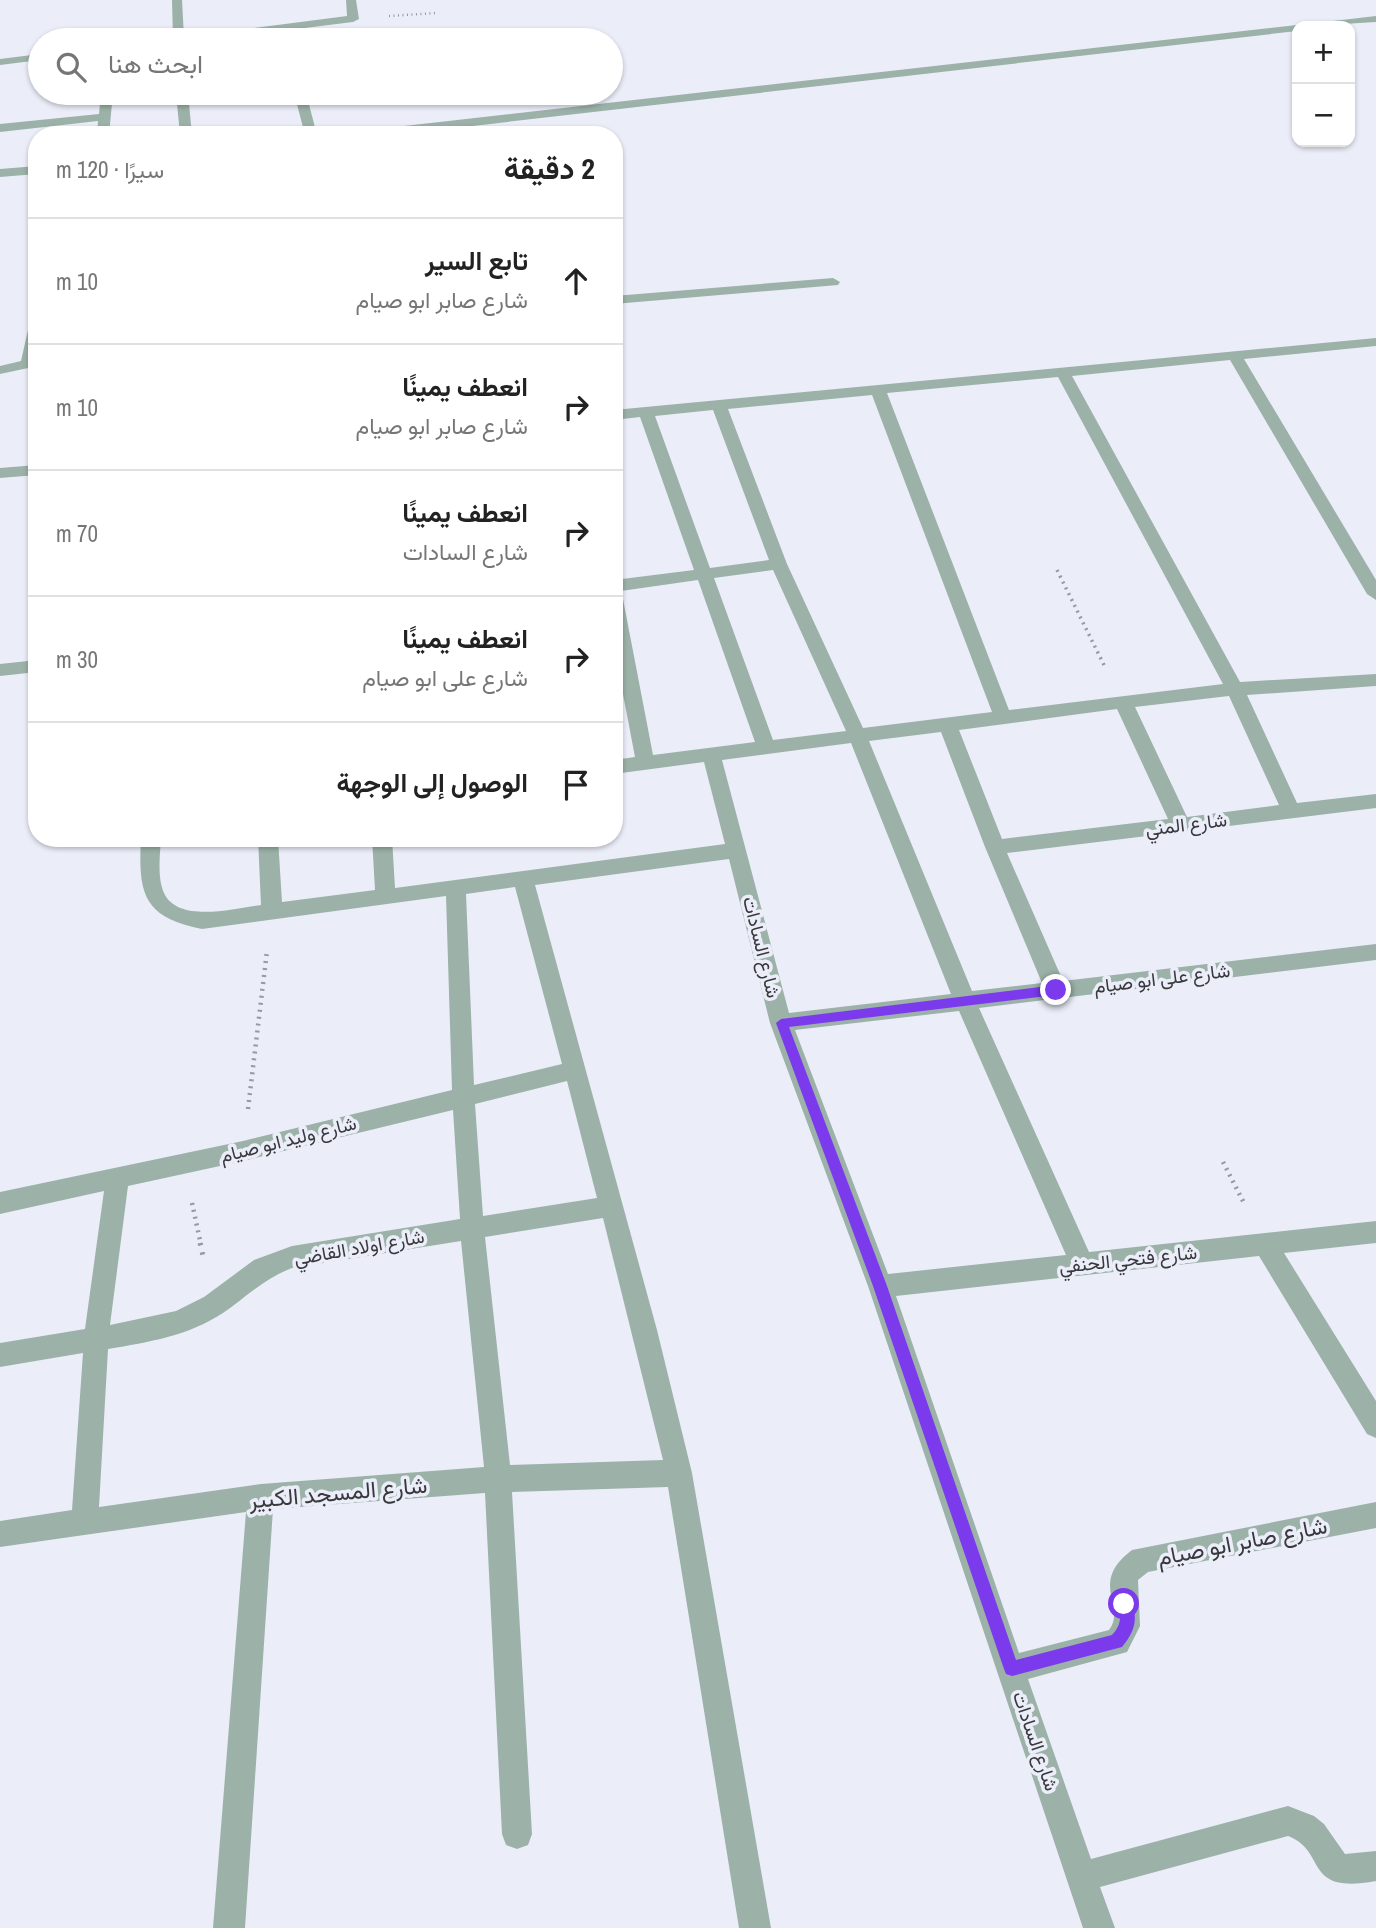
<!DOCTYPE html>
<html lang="ar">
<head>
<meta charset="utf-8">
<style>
	body { margin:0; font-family:"Archivo Narrow",Vazirmatn,sans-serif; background:#f6f6f6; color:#222; direction:rtl }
	.controls { position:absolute; right:21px; top:21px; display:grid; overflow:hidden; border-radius:14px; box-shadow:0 2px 5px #0004 }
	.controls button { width:63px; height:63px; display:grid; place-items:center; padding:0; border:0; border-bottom:2px solid #e0e0e0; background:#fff; color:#222; font:35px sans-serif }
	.stop { position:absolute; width:21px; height:21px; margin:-16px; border:5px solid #7c3aed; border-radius:50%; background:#fff }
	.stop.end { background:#7c3aed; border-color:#fff; box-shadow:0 2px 7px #0008 }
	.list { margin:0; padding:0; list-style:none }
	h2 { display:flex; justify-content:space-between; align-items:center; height:91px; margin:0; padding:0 28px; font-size:30px }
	h2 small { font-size:23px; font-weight:400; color:#767676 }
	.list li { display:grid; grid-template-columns:46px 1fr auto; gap:21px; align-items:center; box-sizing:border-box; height:126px; padding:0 28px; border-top:2px solid #e0e0e0 }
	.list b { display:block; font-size:26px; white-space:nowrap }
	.list p { margin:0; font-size:23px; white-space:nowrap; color:#767676 }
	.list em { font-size:23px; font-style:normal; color:#767676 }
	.icon { flex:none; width:38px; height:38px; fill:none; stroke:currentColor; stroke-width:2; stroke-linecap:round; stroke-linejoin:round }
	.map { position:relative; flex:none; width:1376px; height:1928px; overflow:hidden; direction:ltr }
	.search { position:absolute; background:#fff; box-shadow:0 2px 5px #0004; left:28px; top:28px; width:595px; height:77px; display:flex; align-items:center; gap:18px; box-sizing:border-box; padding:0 24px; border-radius:38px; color:#767676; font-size:26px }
	.panel { position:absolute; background:#fff; box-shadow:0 2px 5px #0004; left:28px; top:126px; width:595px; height:721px; border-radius:28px; direction:rtl }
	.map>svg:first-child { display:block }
</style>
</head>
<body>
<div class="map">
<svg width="1376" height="1928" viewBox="0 0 1376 1928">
	<rect width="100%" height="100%" fill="#ebeef9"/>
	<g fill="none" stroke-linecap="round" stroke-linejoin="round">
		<polyline stroke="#9798a0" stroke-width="2.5" stroke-dasharray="1 3.5" stroke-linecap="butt" points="389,16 436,13"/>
		<polyline stroke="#9798a0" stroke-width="3.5" stroke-dasharray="2 4.5" stroke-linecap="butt" points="1057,570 1105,667"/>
		<g stroke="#9798a0" stroke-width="4.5" stroke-dasharray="2 5" stroke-linecap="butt">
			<polyline points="248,1109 267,951"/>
			<polyline points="1223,1162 1245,1205"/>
			<polyline points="192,1203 201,1245"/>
		</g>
		<polyline stroke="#9798a0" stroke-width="5" stroke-dasharray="2.5 7" stroke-linecap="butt" points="200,1243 204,1260"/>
		<g fill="#9cb2a8" fill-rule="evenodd">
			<polygon points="172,0 182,0 184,37 347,16 346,0 356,0 359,19 353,22 208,40 173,40"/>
			<polygon points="1376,16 1376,22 1310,26 1316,23"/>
			<polygon points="1297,25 1301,26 1297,26 1297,31 394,135 354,135 360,131"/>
			<polygon points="40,54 40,60 0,65 0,59"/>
			<polygon points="101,93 113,93 109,135 97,135 98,121 0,132 0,124 99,114"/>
			<polygon points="176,93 188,93 192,135 180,135"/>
			<polygon points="294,93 306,93 317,135 305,135"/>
			<polygon points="37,166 37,174 0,177 0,169"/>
			<polygon points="833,278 840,282 838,285 614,304 614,296"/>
			<polygon points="37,317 35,364 33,367 0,374 0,366 21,361 30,321"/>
			<path d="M1376,338V346L1244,359L1376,580V600L1367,594L1230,360L1072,376L1240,682L1376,674V686L1247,695L1297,803L1376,794V808L1007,853L1063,981L1376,944V960L979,1008L1089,1252L1376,1221V1243L1284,1253L1376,1401V1438L1367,1434L1259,1256L896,1296L1019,1653L1109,1630C1127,1607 1088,1583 1132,1550L1376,1502V1528L1148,1572L1138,1580L1140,1626L1127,1652L1028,1679L1091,1859L1288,1806L1314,1816L1324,1824L1345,1854L1376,1851V1881C1302,1895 1328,1851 1288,1836L1100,1887L1115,1928H1083L868,1286L770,1023L729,859L535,885L657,1330L692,1473L771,1928H739L668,1487L512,1492L532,1834L528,1845L517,1849L506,1845L502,1834L485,1493L273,1509L245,1928H213L246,1512L0,1547V1521L72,1510L83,1353L0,1367V1343L85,1329L104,1191L0,1214V1192L243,1141L452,1090L446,896L202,929C143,917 138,894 141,838H161C160,855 157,877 164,893C178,924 236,908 261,905L258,838H278L282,902L375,890L372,838H392L395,888L725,844L704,762L614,774V760L635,757L614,647V593L623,599L653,755L755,742L698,580L614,592V580L694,570L640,417L614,420V410ZM1058,377L1223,684L1009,710L887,393ZM872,395L992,712L863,728L787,564L728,409ZM713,410L769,560L710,568L655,416ZM773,570L846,731L773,740L714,578ZM1229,696L1279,805L1187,817L1135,707ZM1117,709L1168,819L1002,839L959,730ZM941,732L985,847L1042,983L972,991L869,741ZM851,743L951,994L789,1013L722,760ZM515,887L562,1064L474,1085L466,894ZM959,1011L1066,1255L888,1274L795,1030ZM567,1081L597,1198L483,1216L475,1104ZM453,1110L460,1219L292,1246L254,1260L204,1297L176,1311L110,1325L128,1186L243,1161ZM603,1218L663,1460L510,1465L485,1237ZM461,1241L484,1467L261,1484L99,1507L108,1349C149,1342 188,1336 223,1313C246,1297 265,1278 292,1268Z"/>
			<polygon points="37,465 37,475 0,478 0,468"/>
			<polygon points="37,660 37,672 0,676 0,664"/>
		</g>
	</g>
	<path fill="#7c3aed" d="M1056,985L1062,990L1056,995L789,1027L887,1286L1016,1660L1112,1635C1121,1625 1122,1617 1117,1604L1119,1599L1124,1597L1130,1599C1139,1618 1135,1631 1122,1647L1012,1676L1006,1674L1004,1669L873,1286L776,1023L781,1019Z"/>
	<g text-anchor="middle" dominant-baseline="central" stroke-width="7" stroke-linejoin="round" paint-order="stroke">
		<g font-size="19" fill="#38383d" stroke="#ebeef9">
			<text transform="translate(1186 824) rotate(-7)">شارع المني</text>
			<text transform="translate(762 947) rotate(76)">شارع السادات</text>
			<text transform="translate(1162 978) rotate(-7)">شارع على ابو صيام</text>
			<text transform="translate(288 1139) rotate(-14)">شارع وليد ابو صيام</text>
			<text transform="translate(359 1247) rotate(-10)">شارع اولاد القاضي</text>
			<text transform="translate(1128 1259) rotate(-6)">شارع فتحي الحنفي</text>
			<text transform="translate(1036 1741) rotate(71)">شارع السادات</text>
		</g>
		<g font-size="23" fill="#38383d" stroke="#ebeef9">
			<text transform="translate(338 1492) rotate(-5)">شارع المسجد الكبير</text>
			<text transform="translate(1242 1541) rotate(-11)">شارع صابر ابو صيام</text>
		</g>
	</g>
</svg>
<div class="controls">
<button>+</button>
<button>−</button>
</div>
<div class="stop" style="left:1124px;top:1604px"></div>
<div class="stop end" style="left:1056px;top:990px"></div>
<div class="search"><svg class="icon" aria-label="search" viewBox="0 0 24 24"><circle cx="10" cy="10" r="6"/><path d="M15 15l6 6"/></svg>ابحث هنا</div>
<section class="panel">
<h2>2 دقيقة<small>سيرًا · 120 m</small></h2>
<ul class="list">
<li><svg class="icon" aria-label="ahead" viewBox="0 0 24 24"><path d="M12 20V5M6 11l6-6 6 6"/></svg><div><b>تابع السير</b><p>شارع صابر ابو صيام</p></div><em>10 m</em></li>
<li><svg class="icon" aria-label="right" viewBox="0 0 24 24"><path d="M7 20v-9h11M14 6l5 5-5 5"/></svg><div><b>انعطف يمينًا</b><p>شارع صابر ابو صيام</p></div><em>10 m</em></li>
<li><svg class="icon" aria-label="right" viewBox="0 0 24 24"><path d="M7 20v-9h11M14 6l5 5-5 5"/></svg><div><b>انعطف يمينًا</b><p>شارع السادات</p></div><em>70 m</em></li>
<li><svg class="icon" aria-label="right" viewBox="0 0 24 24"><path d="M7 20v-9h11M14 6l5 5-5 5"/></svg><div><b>انعطف يمينًا</b><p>شارع على ابو صيام</p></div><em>30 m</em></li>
<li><svg class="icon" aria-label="arrive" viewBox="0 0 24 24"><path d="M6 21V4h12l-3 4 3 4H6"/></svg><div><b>الوصول إلى الوجهة</b></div></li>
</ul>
</section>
</div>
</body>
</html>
